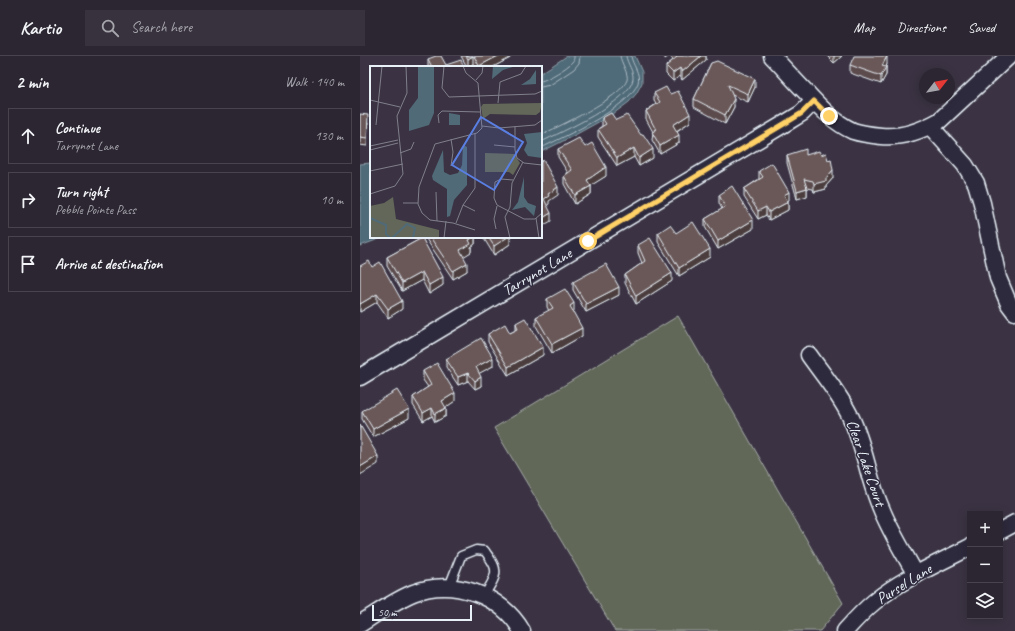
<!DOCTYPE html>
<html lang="en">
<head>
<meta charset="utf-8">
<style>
	body { margin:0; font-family:Caveat,sans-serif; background:#38323e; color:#f1f3f6 }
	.controls { position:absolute; right:12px; bottom:12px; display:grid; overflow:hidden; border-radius:0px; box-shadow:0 2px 10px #0003 }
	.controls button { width:36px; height:36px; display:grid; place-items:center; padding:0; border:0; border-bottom:1px solid #48434d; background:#2c2632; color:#f1f3f6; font:20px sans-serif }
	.compass { position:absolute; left:559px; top:12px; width:36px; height:36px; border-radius:50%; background:#2c2632; box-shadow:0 2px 10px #0003; rotate:59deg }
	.scale { position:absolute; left:12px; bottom:10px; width:100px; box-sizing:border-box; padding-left:4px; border:2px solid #e8f1f8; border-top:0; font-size:11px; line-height:14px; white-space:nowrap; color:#e8f1f8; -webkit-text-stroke:3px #2f2a3d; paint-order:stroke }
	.stop { position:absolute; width:12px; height:12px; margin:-9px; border:3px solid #ffd166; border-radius:50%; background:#fff }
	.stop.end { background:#ffd166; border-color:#fff; box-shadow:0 1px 4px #0008 }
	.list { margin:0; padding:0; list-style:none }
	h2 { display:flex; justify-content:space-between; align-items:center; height:52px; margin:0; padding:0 16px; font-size:17px }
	h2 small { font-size:13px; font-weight:400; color:#a6a5ac }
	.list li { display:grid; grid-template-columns:26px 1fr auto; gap:12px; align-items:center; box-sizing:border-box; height:56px; margin:0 8px 8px; padding:0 8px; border:1px solid #48434d; border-radius:0px }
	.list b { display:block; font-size:15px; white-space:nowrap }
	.list p { margin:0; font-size:13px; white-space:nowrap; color:#a6a5ac }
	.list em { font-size:13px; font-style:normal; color:#a6a5ac }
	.icon { flex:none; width:22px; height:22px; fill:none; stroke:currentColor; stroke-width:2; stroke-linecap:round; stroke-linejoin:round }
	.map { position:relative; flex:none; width:655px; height:575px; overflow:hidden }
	header { display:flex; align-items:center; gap:24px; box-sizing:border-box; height:56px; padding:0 20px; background:#2c2632; border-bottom:1px solid #48434d }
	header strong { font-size:19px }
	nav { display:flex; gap:22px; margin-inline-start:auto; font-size:14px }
	.search { width:280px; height:36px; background:#38323e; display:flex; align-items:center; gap:10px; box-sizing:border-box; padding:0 14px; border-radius:0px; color:#a6a5ac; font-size:15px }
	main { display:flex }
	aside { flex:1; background:#2c2632 }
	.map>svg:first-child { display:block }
</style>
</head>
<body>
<header>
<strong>Kartio</strong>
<div class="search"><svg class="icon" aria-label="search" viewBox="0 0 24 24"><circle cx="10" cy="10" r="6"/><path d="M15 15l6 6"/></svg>Search here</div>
<nav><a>Map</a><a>Directions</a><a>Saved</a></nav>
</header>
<main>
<aside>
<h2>2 min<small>Walk · 140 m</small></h2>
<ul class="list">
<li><svg class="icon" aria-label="ahead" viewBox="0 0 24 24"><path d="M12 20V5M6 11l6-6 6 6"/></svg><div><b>Continue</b><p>Tarrynot Lane</p></div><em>130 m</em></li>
<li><svg class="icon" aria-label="right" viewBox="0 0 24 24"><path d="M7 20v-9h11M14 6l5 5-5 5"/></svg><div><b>Turn right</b><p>Pebble Pointe Pass</p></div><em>10 m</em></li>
<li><svg class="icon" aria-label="arrive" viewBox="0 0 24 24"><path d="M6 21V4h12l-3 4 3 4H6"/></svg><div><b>Arrive at destination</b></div></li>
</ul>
</aside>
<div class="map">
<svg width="655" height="575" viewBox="0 0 655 575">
	<rect width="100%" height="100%" fill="#3b3343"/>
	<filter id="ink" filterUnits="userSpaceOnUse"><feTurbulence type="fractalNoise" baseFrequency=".025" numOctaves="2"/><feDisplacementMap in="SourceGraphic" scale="8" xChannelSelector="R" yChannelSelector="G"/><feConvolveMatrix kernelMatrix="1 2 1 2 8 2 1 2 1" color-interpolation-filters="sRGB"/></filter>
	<g filter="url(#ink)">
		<polygon fill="#626759" stroke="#a5aca8" points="318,260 483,547 460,575 255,575 134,372"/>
		<g fill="#506a78" stroke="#8da0ab">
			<polygon points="207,0 275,0 282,16 282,27 276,38 269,46 253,58 215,79 181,96 181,17"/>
			<polygon points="11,107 11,181 24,181 0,190 0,108"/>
		</g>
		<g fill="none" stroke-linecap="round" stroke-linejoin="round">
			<g stroke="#abbbc5" stroke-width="1">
				<path d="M181,25C187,24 209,11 212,6C214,4 214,3 214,0"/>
				<polyline points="181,31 190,29 214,13 219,7 220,0"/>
				<path d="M181,79C199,70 261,42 267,24C269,18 261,7 260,0"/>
				<path d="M181,86C201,76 270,46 273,23C274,15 267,8 266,0"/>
				<path d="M181,92C205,80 269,52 278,27C281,17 272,9 271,0"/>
			</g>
			<g stroke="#e8f1f8" stroke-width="11">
				<path id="service" d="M89,531L101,500L116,494L125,495C128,500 134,507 135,513C137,522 128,532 124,540"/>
			</g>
			<g stroke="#e8f1f8" stroke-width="19">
				<g id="minor">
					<path d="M412,0C423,11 433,23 444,34C459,50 473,66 493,75C502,78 511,79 521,80C542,82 561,75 579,65L649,0"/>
					<polyline points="570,70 605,109 616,127 622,147 638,222 649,248 655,256"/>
					<path d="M449,299C463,319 481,340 491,362C505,391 508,423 521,452C530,475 544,497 556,519"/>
					<polyline points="0,321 429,65 442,57 454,45"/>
					<polyline points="640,475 655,467"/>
					<path d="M0,568C17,557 34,545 53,537C92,521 142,539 162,575"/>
					<path d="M485,575C494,565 503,555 514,546C542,523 577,508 610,491"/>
				</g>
			</g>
			<use href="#service" stroke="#2f2a3d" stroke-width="8"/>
			<use href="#minor" stroke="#2f2a3d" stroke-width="16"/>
		</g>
		<g fill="#5c4c4d" stroke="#e8f1f8">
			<polygon points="101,0 150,0 150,2 133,11 115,11 113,8 107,11"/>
			<polygon points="310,0 346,0 346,4 322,24 320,20 313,25 306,18 306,10 313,4"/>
			<polygon points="467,0 482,0 474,7"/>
			<polygon points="68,3 86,9 104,11 68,11"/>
			<polygon points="351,7 395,31 388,46 372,39 374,51 365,68 334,51 334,43"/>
			<polygon points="527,8 526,11 526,19 521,28 490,17 490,9"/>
			<polygon points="294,37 310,38 330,66 317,75 319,87 300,98 292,84 293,76 286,63 286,55 296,48 294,45"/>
			<polygon points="0,58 8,67 7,90 0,89"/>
			<polygon points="242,62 256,64 293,102 279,110 274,101 257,110 238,81 238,73 242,70"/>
			<polygon points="225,91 246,120 231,129 231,138 215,148 204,128 204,120 208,117 198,101 198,93"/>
			<polygon points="427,99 446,99 473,122 466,130 466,133 454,136 453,133 447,132 447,140 437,143 427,107"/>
			<polygon points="399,115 429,144 428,145 428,154 409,164 406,159 398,163 384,141 384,133 399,123"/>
			<polygon points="359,139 393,173 358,193 345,171 345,163 362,153 359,147"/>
			<polygon points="298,177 316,177 350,201 319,220 298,186"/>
			<polygon points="66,181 115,181 115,188 111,191 111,196 103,200 107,215 93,223 66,183"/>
			<polygon points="123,181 150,181 150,188 134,199"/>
			<polygon points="62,182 83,229 69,238 62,224 42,235 27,210 27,201"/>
			<polygon points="278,189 312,225 276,248 265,227 265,219 282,207 278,197"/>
			<polygon points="0,210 12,211 42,253 28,262 17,246 0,256"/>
			<polygon points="213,226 259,239 226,256 213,234"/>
			<polygon points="187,243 214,255 213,256 222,280 192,297 176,270 176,261 189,255 187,251"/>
			<polygon points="156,267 183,299 148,319 128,286 128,278 150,277 156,274"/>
			<polygon points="86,303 133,310 119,317 121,330 115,333 108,325 98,329 86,311"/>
			<polygon points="63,315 95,345 86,351 86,360 75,366 72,360 63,365 53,349 53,341 68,331 63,324"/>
			<polygon points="2,355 49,362 13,381 2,363"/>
		</g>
		<g fill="#4b3e3e" stroke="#e8f1f8">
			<polygon points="113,0 113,8 108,11 108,3"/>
			<polygon points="138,0 150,0 150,2 133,11 119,11 119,10"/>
			<polygon points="305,0 309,0 305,3"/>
			<polygon points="341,0 346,0 346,4 322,24 322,16"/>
			<polygon points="474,0 482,0 474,7"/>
			<polygon points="527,0 527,8 526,11 526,19 521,28 521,20 522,10"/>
			<polygon points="320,12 320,20 313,25 313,17"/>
			<polygon points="395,23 395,31 388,46 388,38"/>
			<polygon points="374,43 374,51 365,68 365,59"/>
			<polygon points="330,58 330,66 313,77 313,69"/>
			<polygon points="319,79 319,87 300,98 300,90"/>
			<polygon points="274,92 274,101 257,110 257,102"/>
			<polygon points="293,93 293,102 279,110 279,102"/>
			<polygon points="246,111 246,120 227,132 227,124"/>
			<polygon points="473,114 473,122 466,130 466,133 454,136 454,128 466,122"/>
			<polygon points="231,130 231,138 215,148 215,139"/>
			<polygon points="198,131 198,139 189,145 189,148 184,152 184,143 188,138"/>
			<polygon points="447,132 447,140 437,143 437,135"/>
			<polygon points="429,136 429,144 424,147 424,139"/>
			<polygon points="428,146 428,154 409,164 409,156"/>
			<polygon points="406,151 406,159 398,163 398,155"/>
			<polygon points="191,157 191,165 181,171 181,163"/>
			<polygon points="393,164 393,173 358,193 358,185"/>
			<polygon points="114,181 115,181 115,188 111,191 111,196 100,203 100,194 109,184"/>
			<polygon points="147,181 150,181 150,188 134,199 134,190"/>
			<polygon points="350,193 350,201 319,220 319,212"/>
			<polygon points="107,207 107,215 93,223 93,215"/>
			<polygon points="62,216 62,224 42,235 42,227"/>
			<polygon points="312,217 312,225 276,248 276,240"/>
			<polygon points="83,221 83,229 69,238 69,229"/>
			<polygon points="259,231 259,239 226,256 226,248"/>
			<polygon points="17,238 17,246 0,256 0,248"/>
			<polygon points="42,245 42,253 28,262 28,253"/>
			<polygon points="214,247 214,255 210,259 210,250"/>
			<polygon points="222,272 222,280 192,297 192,288"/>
			<polygon points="183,291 183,299 148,319 148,311"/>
			<polygon points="133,302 133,310 116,319 116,311"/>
			<polygon points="108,317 108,325 98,329 98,321"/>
			<polygon points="121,321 121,330 115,333 115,325"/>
			<polygon points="95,337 95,345 82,354 82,345"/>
			<polygon points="72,352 72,360 63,365 63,357"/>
			<polygon points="86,352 86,360 75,366 75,358"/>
			<polygon points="49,353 49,362 13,381 13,373"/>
			<polygon points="18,400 18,408 0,419 0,411"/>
		</g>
		<g fill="#6b5859" stroke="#e8f1f8">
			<polygon points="76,0 81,0 86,9 101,4 104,11 72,11 68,3"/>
			<polygon points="106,0 113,0 108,3"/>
			<polygon points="114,0 138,0 119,10"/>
			<polygon points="316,0 341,0 322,16 320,12 313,17 306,10 317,1"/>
			<polygon points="494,0 527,0 522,10 526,11 521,20 490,9"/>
			<polygon points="357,5 395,23 388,38 368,29 374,43 365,59 334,43 351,7"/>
			<polygon points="306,31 310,38 318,35 330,58 313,69 319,79 300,90 292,76 296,74 286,55 300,46 294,37"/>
			<polygon points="251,57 256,64 267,59 281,79 283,78 293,93 279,102 274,92 257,102 238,73 246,68 242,62"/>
			<polygon points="0,58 8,59 7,82 0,81"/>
			<polygon points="219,82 225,91 232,87 246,111 227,124 231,130 215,139 204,120 212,114 198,93"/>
			<polygon points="446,93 446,99 459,95 461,99 466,97 468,104 471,103 473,114 466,122 466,125 454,128 453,125 444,123 447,132 437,135 427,99"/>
			<polygon points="183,104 198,131 188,138 189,140 184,143 191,157 181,163 181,106"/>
			<polygon points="412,107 429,136 424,139 428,146 409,156 406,151 398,155 384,133 403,121 399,115"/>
			<polygon points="372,130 393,164 358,185 345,163 365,151 359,139"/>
			<polygon points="333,166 350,193 319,212 298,177 310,169 316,177"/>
			<polygon points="70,181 114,181 109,184 111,188 100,194 107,207 93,215"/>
			<polygon points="128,181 148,181 134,190"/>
			<polygon points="62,182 83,221 69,229 62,216 42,227 27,201"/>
			<polygon points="290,182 312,217 276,240 265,219 285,205 278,189"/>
			<polygon points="9,205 12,211 20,206 42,245 28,253 17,238 0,248 0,210"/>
			<polygon points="246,208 259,231 226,248 213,226"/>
			<polygon points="205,233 214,247 210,250 222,272 192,288 176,261 193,252 187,243"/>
			<polygon points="165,262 183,291 148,311 128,278 145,268 150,277 158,273 156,267"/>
			<polygon points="121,282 133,302 116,311 121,321 115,325 108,317 98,321 86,303"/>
			<polygon points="77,307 95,337 82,345 86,352 75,358 72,352 63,357 53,341 71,329 63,315"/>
			<polygon points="37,334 49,353 13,373 2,355"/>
			<polygon points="0,369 18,400 0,411"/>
		</g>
	</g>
	<g fill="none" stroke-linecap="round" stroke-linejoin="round" filter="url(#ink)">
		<polyline stroke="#ffd166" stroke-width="5" points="228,185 429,65 442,57 454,45 469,60"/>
	</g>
	<g text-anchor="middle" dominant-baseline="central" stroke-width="3" stroke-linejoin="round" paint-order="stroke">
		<g font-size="16" fill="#e8f1f8" stroke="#2f2a3d">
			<text transform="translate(177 216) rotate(-31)">Tarrynot Lane</text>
			<text transform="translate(506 407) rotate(71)">Clear Lake Court</text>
			<text transform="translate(544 528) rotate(-32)">Pursel Lane</text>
		</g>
	</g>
	<g transform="translate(10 10)">
		<rect width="172" height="172" fill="#3b3343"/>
		<path d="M172,37L170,46L166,49L120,48L113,53L111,41L113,38ZM115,87L144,88L150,97L143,109L139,106H115ZM23,131L26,153L69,164V172H0V140L14,137Z" fill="#626759"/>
		<path d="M48,0H64V47L59,59L39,65V44L48,32ZM123,0H146L133,4L122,13ZM166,4V18L151,19L160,13ZM79,47L90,49V59H79ZM172,66V92L158,90L154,84L157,77L154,68ZM93,79L97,81V119L84,134L80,150L77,151V123L63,114L62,110L73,84L74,106L80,109L88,107L92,99ZM154,111V131L158,137L166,140L164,150L155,141L142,144L148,136Z" fill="#506a78"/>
		<path fill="none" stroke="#506a78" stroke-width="2" d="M0,152L16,159V168L20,172M22,172L37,158L45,162L43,172"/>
		<path fill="none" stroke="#807f8b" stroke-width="1" d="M74,0L72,22L79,31L165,28L172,25M93,0L96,7L108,17L112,62L107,67L65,78L49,121L48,138L52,147L60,154L83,157L105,164M106,14L112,7L113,0M0,34L30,41M128,37L130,16L151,8L156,0M69,57L68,49L72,45L110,46M6,59L12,0M112,60L129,62L165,59L172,54M145,60V84L147,92L154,97L172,99M81,73L83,86L81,100M124,79L145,81M0,80L28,74M0,84L28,77M30,87L41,83L44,76M0,105L33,98M143,114L131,113L125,116L124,132L127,139L154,153H165L172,147M66,126L67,155M0,128L25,120L33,108L27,50L37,27L36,0M33,137H48M93,139L105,145M166,152L169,172M86,157L93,139L105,122V67M126,163L124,153L127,140M74,172L76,155M140,172L135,151L140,141L142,117L153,96"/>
		<path fill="#5a7fe2" fill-opacity="0.15" stroke="#5a7fe2" stroke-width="2" d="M111,51L153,76L124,124L82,99Z"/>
		<rect width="172" height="172" fill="none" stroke="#e8f1f8" stroke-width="2"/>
	</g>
</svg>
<div class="controls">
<button>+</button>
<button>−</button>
<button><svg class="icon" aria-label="layers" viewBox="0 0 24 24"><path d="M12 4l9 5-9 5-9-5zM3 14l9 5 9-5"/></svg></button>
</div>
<svg class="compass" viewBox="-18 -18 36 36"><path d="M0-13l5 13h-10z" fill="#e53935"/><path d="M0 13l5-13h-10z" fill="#a6a5ac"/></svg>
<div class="scale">50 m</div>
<div class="stop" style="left:228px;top:185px"></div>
<div class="stop end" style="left:469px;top:60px"></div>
</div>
</main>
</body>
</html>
